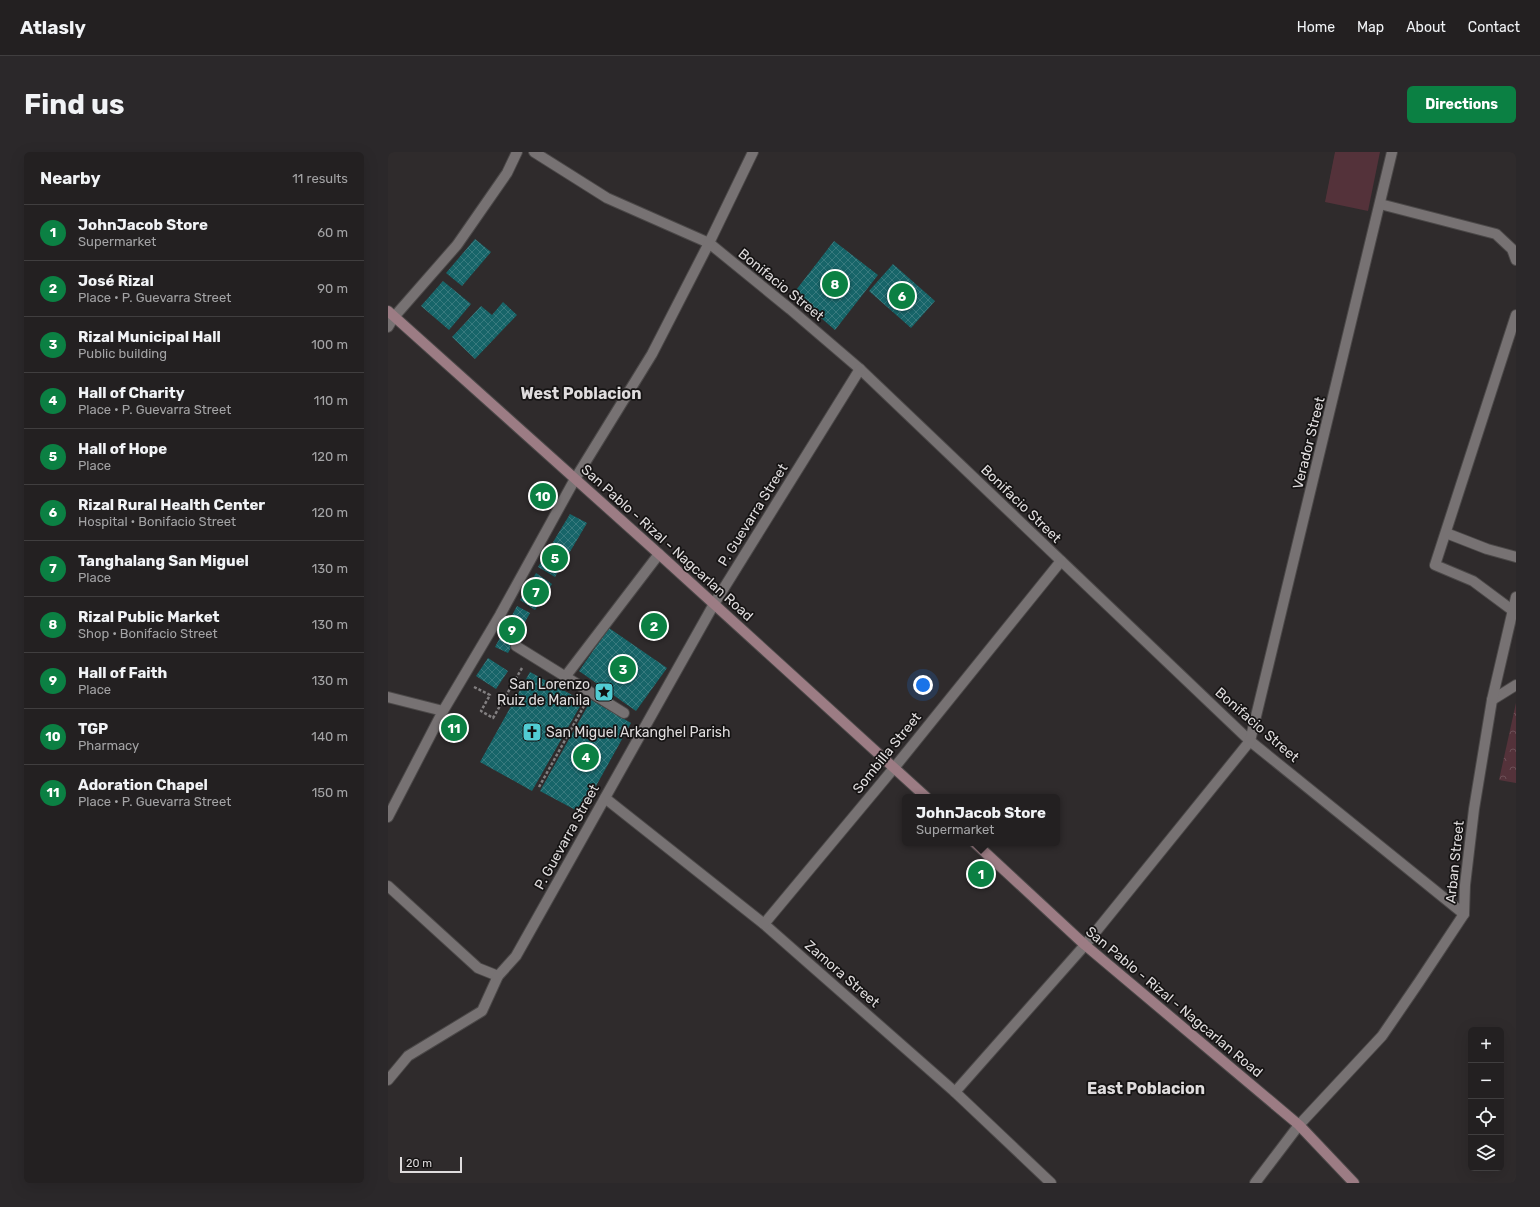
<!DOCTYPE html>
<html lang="en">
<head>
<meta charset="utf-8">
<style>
	body { margin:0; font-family:Rubik,sans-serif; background:#2b282a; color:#f1f3f6 }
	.controls { position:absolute; right:12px; bottom:12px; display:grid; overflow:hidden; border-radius:6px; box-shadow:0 4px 16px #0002 }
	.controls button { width:36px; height:36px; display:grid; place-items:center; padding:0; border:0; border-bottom:1px solid #403e3f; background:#232021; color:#f1f3f6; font:20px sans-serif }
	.scale { position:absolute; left:12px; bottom:10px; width:62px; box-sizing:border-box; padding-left:4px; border:2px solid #dfdcdd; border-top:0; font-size:11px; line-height:14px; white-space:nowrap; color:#dfdcdd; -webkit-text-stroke:3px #161414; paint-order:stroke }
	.you { position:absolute; left:535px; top:533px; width:14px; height:14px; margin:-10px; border:3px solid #fff; border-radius:50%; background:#1a73e8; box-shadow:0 0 0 6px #1a73e833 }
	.badge { display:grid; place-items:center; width:26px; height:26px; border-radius:50%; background:#0b8043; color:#fff; font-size:13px; font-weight:700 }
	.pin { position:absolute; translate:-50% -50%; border:2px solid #fff; box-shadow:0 1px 4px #0006 }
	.popup { position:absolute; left:514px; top:642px; width:158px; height:52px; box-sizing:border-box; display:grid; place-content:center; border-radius:6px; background:#232021; filter:drop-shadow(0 1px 3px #0005); font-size:13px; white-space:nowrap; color:#a3a3a5 }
	.popup b { font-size:15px; color:#f1f3f6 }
	.popup::after { content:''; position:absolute; left:50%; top:100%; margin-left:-8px; border:8px solid transparent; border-top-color:#232021 }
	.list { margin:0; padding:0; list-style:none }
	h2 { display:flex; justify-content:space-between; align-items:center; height:52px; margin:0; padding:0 16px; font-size:17px }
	h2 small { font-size:13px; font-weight:400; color:#a3a3a5 }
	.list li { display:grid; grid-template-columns:26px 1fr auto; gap:12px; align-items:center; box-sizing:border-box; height:56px; padding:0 16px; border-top:1px solid #403e3f }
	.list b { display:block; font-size:15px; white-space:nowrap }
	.list p { margin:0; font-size:13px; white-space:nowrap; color:#a3a3a5 }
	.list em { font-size:13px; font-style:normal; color:#a3a3a5 }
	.icon { flex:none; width:22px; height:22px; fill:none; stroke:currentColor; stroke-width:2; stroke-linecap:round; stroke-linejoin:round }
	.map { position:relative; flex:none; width:1128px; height:1031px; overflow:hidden; border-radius:6px }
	header { display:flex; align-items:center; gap:24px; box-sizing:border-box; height:56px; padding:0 20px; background:#232021; border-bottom:1px solid #403e3f }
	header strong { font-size:19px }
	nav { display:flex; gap:22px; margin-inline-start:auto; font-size:14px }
	.intro { display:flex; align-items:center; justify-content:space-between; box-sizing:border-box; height:96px; padding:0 24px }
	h1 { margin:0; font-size:28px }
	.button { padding:10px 18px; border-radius:6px; background:#0b8043; color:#fff; font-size:14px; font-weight:700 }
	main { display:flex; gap:24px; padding:0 24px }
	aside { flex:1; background:#232021; border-radius:6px; box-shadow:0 4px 16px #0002 }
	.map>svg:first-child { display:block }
</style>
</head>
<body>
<header>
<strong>Atlasly</strong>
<nav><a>Home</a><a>Map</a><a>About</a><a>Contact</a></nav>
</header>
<div class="intro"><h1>Find us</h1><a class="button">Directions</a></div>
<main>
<aside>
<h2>Nearby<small>11 results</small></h2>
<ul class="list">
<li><span class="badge">1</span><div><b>JohnJacob Store</b><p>Supermarket</p></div><em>60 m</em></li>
<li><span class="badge">2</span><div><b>José Rizal</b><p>Place · P. Guevarra Street</p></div><em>90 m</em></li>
<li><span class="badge">3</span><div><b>Rizal Municipal Hall</b><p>Public building</p></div><em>100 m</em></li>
<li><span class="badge">4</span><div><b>Hall of Charity</b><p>Place · P. Guevarra Street</p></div><em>110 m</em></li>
<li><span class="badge">5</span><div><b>Hall of Hope</b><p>Place</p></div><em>120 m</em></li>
<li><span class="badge">6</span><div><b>Rizal Rural Health Center</b><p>Hospital · Bonifacio Street</p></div><em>120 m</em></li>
<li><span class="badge">7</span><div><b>Tanghalang San Miguel</b><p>Place</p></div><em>130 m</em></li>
<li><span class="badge">8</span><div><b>Rizal Public Market</b><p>Shop · Bonifacio Street</p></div><em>130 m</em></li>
<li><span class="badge">9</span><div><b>Hall of Faith</b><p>Place</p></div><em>130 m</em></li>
<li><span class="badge">10</span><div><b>TGP</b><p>Pharmacy</p></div><em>140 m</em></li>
<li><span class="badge">11</span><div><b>Adoration Chapel</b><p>Place · P. Guevarra Street</p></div><em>150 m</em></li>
</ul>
</aside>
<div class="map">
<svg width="1128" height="1031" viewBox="0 0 1128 1031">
	<defs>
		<pattern id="park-crowns" width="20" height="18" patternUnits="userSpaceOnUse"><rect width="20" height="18" fill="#54323a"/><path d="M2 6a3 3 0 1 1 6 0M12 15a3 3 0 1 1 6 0" fill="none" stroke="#6c4f56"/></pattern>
		<pattern id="building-cross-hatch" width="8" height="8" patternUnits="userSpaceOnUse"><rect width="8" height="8" fill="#176569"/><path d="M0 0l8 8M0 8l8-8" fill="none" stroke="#387a7e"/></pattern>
	</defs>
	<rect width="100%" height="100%" fill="#2f2b2c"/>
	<polygon fill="#54323a" points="947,0 992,0 980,59 937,50"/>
	<polygon fill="url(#park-crowns)" points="1128,551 1128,631 1111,628"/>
	<g fill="url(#building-cross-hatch)">
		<polygon points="87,87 103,100 74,134 58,121"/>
		<polygon points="446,89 490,123 447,178 405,142"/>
		<polygon points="505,112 547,149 523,176 481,139"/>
		<polygon points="55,129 83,152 61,178 33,154"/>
		<polygon points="115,150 129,163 87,207 64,185 93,154 104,163"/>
		<polygon points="182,362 199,371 167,425 150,415"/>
		<polygon points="148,421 164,432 147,458 132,448"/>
		<polygon points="129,454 142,461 120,501 107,495"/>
		<polygon points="221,476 279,516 248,559 191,519"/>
		<polygon points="100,506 120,519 108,537 88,524"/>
		<polygon points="142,520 195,549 144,639 92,610"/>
		<polygon points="203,548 243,571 193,661 152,639"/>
		<polygon points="62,564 75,572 78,582 73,590 55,580"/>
	</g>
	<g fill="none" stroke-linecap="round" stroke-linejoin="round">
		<g stroke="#4b4848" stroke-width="12">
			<g id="service">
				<polyline points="128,494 236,561"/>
				<polyline points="177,525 271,402"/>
				<polyline points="1104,548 1128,533"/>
			</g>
		</g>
		<g stroke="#4b4848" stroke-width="12">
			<g id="minor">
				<polyline points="146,0 219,46 321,91 402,157 472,217 862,589 1076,762"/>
				<polyline points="992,52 1108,82 1124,97 1128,108"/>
				<polyline points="0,175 6,165 69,93 119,21 129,0"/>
				<polyline points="1058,381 1099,397 1128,405"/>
				<polyline points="1124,458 1085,429 1047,413 1128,163"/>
				<polyline points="0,545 55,559"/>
				<polyline points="217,646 376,772 567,940 663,1031"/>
				<polyline points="0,665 55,559 112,463 187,327 264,202 321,91 365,0"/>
				<polyline points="0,734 90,816 110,824"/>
				<polyline points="376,772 506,616 673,409"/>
				<polyline points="0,928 20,904 94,859 110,824 128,804 326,452 472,217"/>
				<polyline points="567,940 697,793 862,589 1004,0"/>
				<polyline points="867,1031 911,973 994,884 1031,830 1076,762 1077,733 1086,657 1104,548 1128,445"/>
			</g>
		</g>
		<g stroke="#4b4848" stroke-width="12">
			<g id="secondary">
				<polyline points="0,159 271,402 538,645"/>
				<polyline points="587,691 697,793 911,973 966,1031"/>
			</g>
		</g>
		<g stroke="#827f80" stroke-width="2.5" stroke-dasharray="3 2" stroke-linecap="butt">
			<polyline points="86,535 102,543 93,559 105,566 134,516"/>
			<polyline points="151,635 196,554"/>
		</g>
		<use href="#service" stroke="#777273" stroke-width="10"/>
		<use href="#minor" stroke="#777273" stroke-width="10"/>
		<use href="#secondary" stroke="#9c7c84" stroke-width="10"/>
	</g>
	<defs>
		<g id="sight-square" transform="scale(1)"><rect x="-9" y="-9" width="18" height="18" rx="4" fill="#51ccd3" stroke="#161414"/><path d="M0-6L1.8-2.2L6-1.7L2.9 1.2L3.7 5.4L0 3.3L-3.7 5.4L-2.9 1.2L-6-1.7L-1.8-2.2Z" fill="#111"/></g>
		<g id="church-square" transform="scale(1)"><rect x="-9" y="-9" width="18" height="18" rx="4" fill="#51ccd3" stroke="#161414"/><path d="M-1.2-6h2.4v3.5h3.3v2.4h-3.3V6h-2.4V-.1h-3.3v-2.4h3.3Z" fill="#111"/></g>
	</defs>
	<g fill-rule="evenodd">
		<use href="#sight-square" x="216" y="540"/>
		<use href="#church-square" x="144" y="580"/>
	</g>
	<g text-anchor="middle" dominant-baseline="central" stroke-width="3.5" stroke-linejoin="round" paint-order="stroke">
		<g font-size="14" fill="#dfdcdd" stroke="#161414">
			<text transform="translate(393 133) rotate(39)">Bonifacio Street</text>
			<text transform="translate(921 291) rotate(-76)">Verador Street</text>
			<text transform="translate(633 352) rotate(44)">Bonifacio Street</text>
			<text transform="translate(365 363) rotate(-58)">P. Guevarra Street</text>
			<text transform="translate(279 391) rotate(42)">San Pablo - Rizal - Nagcarlan Road</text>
			<text transform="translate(869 573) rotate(41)">Bonifacio Street</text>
			<text transform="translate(499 601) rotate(-51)">Sombilla Street</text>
			<text transform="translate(179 685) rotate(-61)">P. Guevarra Street</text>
			<text transform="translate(1067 710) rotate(-84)">Arban Street</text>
			<text transform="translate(454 822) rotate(41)">Zamora Street</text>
			<text transform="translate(786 850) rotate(40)">San Pablo - Rizal - Nagcarlan Road</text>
		</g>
		<g font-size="14" fill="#dfdcdd" stroke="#161414" text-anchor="end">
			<text x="202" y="532">San Lorenzo<tspan x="202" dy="16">Ruiz de Manila</tspan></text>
			<text x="158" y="580" text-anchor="start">San Miguel Arkanghel Parish</text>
		</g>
		<g font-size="16" font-weight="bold" fill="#dfdcdd" stroke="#161414">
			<text x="193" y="241">West Poblacion</text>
			<text x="758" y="936">East Poblacion</text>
		</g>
	</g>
</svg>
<div class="controls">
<button>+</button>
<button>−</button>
<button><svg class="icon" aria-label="locate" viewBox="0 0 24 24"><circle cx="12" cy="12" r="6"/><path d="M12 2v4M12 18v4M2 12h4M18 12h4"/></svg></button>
<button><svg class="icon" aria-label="layers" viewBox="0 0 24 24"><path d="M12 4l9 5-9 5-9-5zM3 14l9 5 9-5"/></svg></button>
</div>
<div class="scale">20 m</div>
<div class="you"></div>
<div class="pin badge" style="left:593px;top:722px">1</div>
<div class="popup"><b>JohnJacob Store</b>Supermarket</div>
<div class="pin badge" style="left:266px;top:474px">2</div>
<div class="pin badge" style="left:235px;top:517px">3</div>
<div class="pin badge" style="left:198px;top:605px">4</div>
<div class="pin badge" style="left:167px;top:406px">5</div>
<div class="pin badge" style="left:514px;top:144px">6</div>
<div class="pin badge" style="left:148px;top:440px">7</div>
<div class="pin badge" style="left:447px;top:132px">8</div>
<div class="pin badge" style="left:124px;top:478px">9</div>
<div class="pin badge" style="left:155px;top:344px">10</div>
<div class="pin badge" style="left:66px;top:576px">11</div>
</div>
</main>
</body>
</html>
